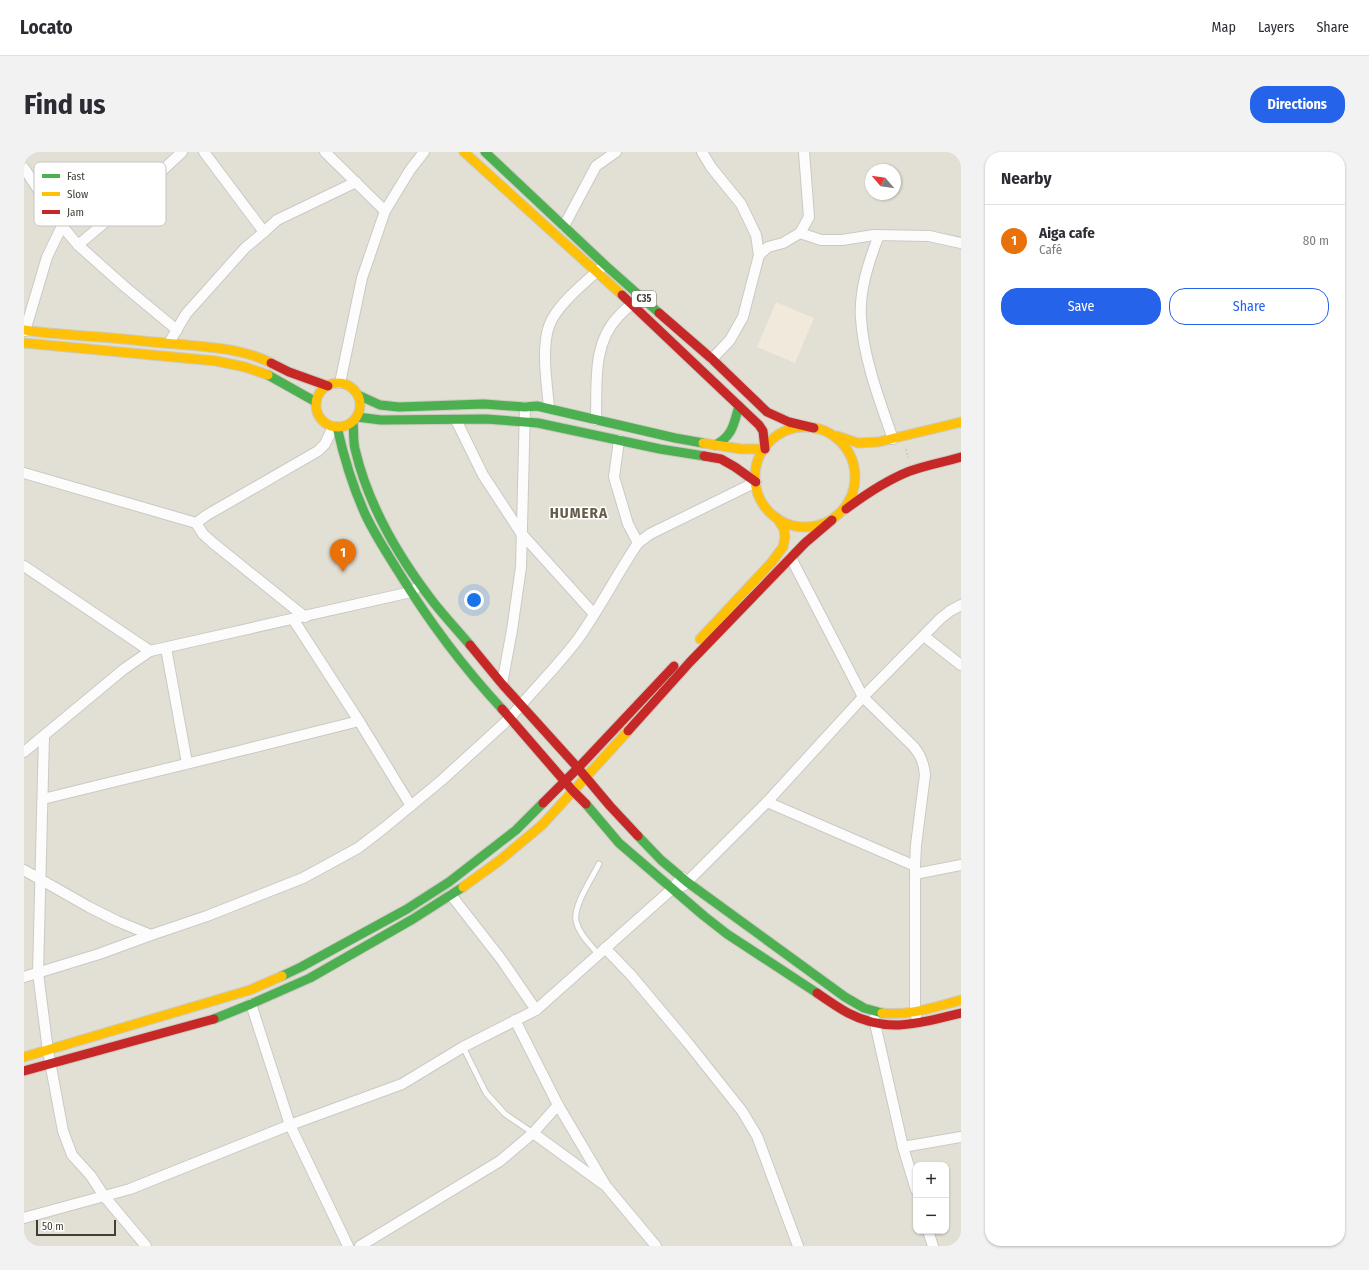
<!DOCTYPE html>
<html lang="en">
<head>
<meta charset="utf-8">
<style>
	body { margin:0; font-family:"Fira Sans Condensed",sans-serif; background:#f2f2f3; color:#2b2b33 }
	.controls { position:absolute; right:12px; bottom:12px; display:grid; overflow:hidden; border-radius:8px; box-shadow:0 1px 3px #0004 }
	.controls button { width:36px; height:36px; display:grid; place-items:center; padding:0; border:0; border-bottom:1px solid #e1e1e2; background:#fff; color:#2b2b33; font:20px sans-serif }
	.compass { position:absolute; left:841px; top:12px; width:36px; height:36px; border-radius:50%; background:#fff; box-shadow:0 1px 3px #0004; rotate:299deg }
	.scale { position:absolute; left:12px; bottom:10px; width:80px; box-sizing:border-box; padding-left:4px; border:2px solid #433e35; border-top:0; font-size:11px; line-height:14px; white-space:nowrap; color:#433e35; -webkit-text-stroke:3px #fff; paint-order:stroke }
	.you { position:absolute; left:450px; top:448px; width:14px; height:14px; margin:-10px; border:3px solid #fff; border-radius:50%; background:#1a73e8; box-shadow:0 0 0 6px #1a73e833 }
	.badge { display:grid; place-items:center; width:26px; height:26px; border-radius:50%; background:#2563eb; color:#fff; font-size:13px; font-weight:700 }
	.pin { position:absolute; translate:-50% -33px; filter:drop-shadow(0 1px 2px #0008) }
	.pin::after { content:''; position:absolute; top:21px; width:14px; height:12px; background:inherit; clip-path:polygon(0 0,100% 0,50% 100%) }
	.list { margin:0; padding:0; list-style:none }
	h2 { display:flex; justify-content:space-between; align-items:center; height:52px; margin:0; padding:0 16px; font-size:17px }
	h2 small { font-size:13px; font-weight:400; color:#7c7c81 }
	.list li { display:grid; grid-template-columns:26px 1fr auto; gap:12px; align-items:center; box-sizing:border-box; height:72px; padding:0 16px; border-top:1px solid #e1e1e2 }
	.list b { display:block; font-size:15px; white-space:nowrap }
	.list p { margin:0; font-size:13px; white-space:nowrap; color:#7c7c81 }
	.list em { font-size:13px; font-style:normal; color:#7c7c81 }
	.actions { display:flex; gap:8px; padding:12px 16px }
	.actions a { flex:1; padding:9px 0; border:1px solid #2563eb; border-radius:16px; text-align:center; font-size:14px; color:#2563eb }
	.actions .main { background:#2563eb; color:#fff }
	.map { position:relative; flex:none; width:937px; height:1094px; overflow:hidden; border-radius:16px }
	header { display:flex; align-items:center; gap:24px; box-sizing:border-box; height:56px; padding:0 20px; background:#fff; border-bottom:1px solid #e1e1e2 }
	header strong { font-size:19px }
	nav { display:flex; gap:22px; margin-inline-start:auto; font-size:14px }
	.intro { display:flex; align-items:center; justify-content:space-between; box-sizing:border-box; height:96px; padding:0 24px }
	h1 { margin:0; font-size:28px }
	.button { padding:10px 18px; border-radius:16px; background:#2563eb; color:#fff; font-size:14px; font-weight:700 }
	main { display:flex; gap:24px; padding:0 24px }
	aside { flex:1; background:#fff; border-radius:16px; box-shadow:0 1px 3px #0004 }
	.map>svg:first-child { display:block }
</style>
</head>
<body>
<header>
<strong>Locato</strong>
<nav><a>Map</a><a>Layers</a><a>Share</a></nav>
</header>
<div class="intro"><h1>Find us</h1><a class="button">Directions</a></div>
<main>
<div class="map">
<svg width="937" height="1094" viewBox="0 0 937 1094">
	<rect width="100%" height="100%" fill="#eeede8"/>
	<path fill="#e2dfd5" fill-rule="evenodd" d="M0,0H937V1094H0ZM847,18H871V42H847ZM892,1013H922V1079H892Z"/>
	<polygon fill="#f1e9db" points="752,150 790,166 771,211 733,195"/>
	<g fill="none" stroke-linecap="round" stroke-linejoin="round">
		<g stroke="#cac9c4" stroke-width="7">
			<g id="lane">
				<path d="M574,802C566,792 555,782 552,769C549,754 568,726 575,712"/>
				<polyline points="439,895 462,941 481,962 509,981"/>
			</g>
		</g>
		<g stroke="#cac9c4" stroke-width="12">
			<g id="street">
				<polyline points="180,0 240,80"/>
				<polyline points="301,0 361,59"/>
				<polyline points="678,0 687,15 717,52 732,83 735,103 719,165 706,188 688,207"/>
				<polyline points="0,16 38,74 54,93 100,134 153,178"/>
				<polyline points="540,74 572,14 592,0"/>
				<polyline points="776,81 797,88 818,88 850,83 905,84 937,91"/>
				<path d="M855,83C845,109 835,138 837,166C839,205 856,250 869,287"/>
				<polyline points="54,93 98,56 158,0"/>
				<polyline points="735,103 744,95 759,91 776,81 785,65 780,0"/>
				<polyline points="1,179 23,105 38,74"/>
				<polyline points="145,191 162,162 221,96 240,80 253,68 332,30"/>
				<polyline points="316,231 338,126 361,59 386,18 400,0"/>
				<path d="M525,256C523,232 517,197 525,174C532,154 560,131 576,117"/>
				<polyline points="432,268 459,323 497,381 570,462"/>
				<path d="M572,268C573,233 568,192 594,165C598,160 603,156 608,152"/>
				<polyline points="595,288 590,325 604,372 614,391"/>
				<polyline points="0,321 172,371 179,382 189,391 281,465"/>
				<polyline points="172,371 183,363 294,299 301,292 309,275"/>
				<path d="M767,406L839,545L889,594C897,603 900,611 901,623L892,693L891,714V859L892,864"/>
				<polyline points="0,414 126,499"/>
				<polyline points="269,467 335,569 387,654"/>
				<polyline points="900,484 937,513"/>
				<polyline points="142,496 163,611"/>
				<polyline points="478,532 488,478 497,415 501,255"/>
				<polyline points="20,584 14,821 24,899 39,979 48,1003 67,1024 80,1044 122,1094"/>
				<polyline points="0,600 100,517 126,499 387,440 391,437"/>
				<polyline points="19,647 215,599 335,569"/>
				<polyline points="743,650 891,714"/>
				<polyline points="0,718 65,755 93,769 127,783"/>
				<polyline points="891,722 937,713"/>
				<polyline points="659,734 743,650 839,545 917,466 926,459 937,453"/>
				<polyline points="427,743 477,807 512,858"/>
				<polyline points="581,796 607,823 664,891 718,959 733,984 774,1094"/>
				<path d="M0,825L75,802L127,783L183,764L279,726L334,696L360,676L418,628L486,566C508,539 533,515 554,487C576,456 593,422 614,391L626,382L732,330"/>
				<polyline points="227,852 266,973 324,1094"/>
				<polyline points="850,867 879,995 892,1038"/>
				<polyline points="491,868 534,953 582,1034 632,1094"/>
				<polyline points="509,981 579,1032"/>
				<polyline points="879,995 937,985"/>
				<polyline points="0,1066 106,1037 266,973 378,932 439,895 512,858 648,737 658,725"/>
				<polyline points="904,1079 909,1094"/>
				<polyline points="336,1094 476,1009 509,981 534,953"/>
			</g>
		</g>
		<g stroke="#cdcabf" stroke-width="11">
			<g id="fast">
				<polyline points="461,0 581,113 635,161"/>
				<polyline points="244,223 292,250"/>
				<polyline points="334,243 356,253 375,255 460,252 501,255 513,254 651,286 679,291"/>
				<polyline points="333,265 357,268 462,267 514,271 636,297 680,304"/>
				<path d="M329,270C330,279 329,289 331,297C344,353 376,407 410,451C422,466 434,479 446,493"/>
				<path d="M313,275C320,306 329,336 342,364C351,383 363,401 374,419C404,468 439,515 478,557"/>
				<path d="M691,293C709,284 710,271 715,254"/>
				<polyline points="562,652 595,691 680,764 703,782 793,841"/>
				<polyline points="614,684 637,708 663,730 821,845 840,856 858,861"/>
				<polyline points="258,824 277,815 383,757 425,730 492,678 519,651"/>
				<polyline points="190,867 227,852 286,826 389,767 439,735"/>
			</g>
		</g>
		<g stroke="#cdcabf" stroke-width="11">
			<g id="slow">
				<polyline points="440,0 598,143"/>
				<path d="M0,178C25,182 50,183 76,185C101,187 127,190 152,192C184,195 218,196 247,211"/>
				<polyline points="0,191 192,209 221,215 244,223"/>
				<circle cx="314" cy="253" r="22"/>
				<circle cx="781" cy="325" r="50"/>
				<polyline points="813,284 834,291 854,290 937,270"/>
				<polyline points="679,291 717,297 741,297"/>
				<polyline points="676,487 747,411 759,395 761,385 760,377 753,366"/>
				<polyline points="439,735 475,709 518,673 604,579"/>
				<path d="M858,861C885,864 911,855 937,848"/>
				<polyline points="0,905 226,838 258,824"/>
			</g>
		</g>
		<g stroke="#cdcabf" stroke-width="11">
			<g id="jam">
				<polyline points="598,143 735,273 739,279 741,297"/>
				<polyline points="635,161 688,207 743,260 765,270 790,276"/>
				<polyline points="247,211 265,220 304,234"/>
				<polyline points="680,304 697,307 711,315 732,330"/>
				<path d="M822,357C842,342 863,328 886,319C902,313 920,310 937,305"/>
				<polyline points="446,493 478,532 554,616 586,654 614,684"/>
				<polyline points="478,557 549,639 562,652"/>
				<polyline points="604,579 666,510 781,391 808,368"/>
				<polyline points="519,651 554,616 650,514"/>
				<path d="M793,841C803,848 813,855 824,861C864,882 896,871 937,861"/>
				<polyline points="0,919 190,867"/>
			</g>
		</g>
		<polyline stroke="#cccbc7" stroke-width="2" stroke-dasharray="2 2" stroke-linecap="butt" points="882,297 884,306"/>
		<use href="#lane" stroke="#fcfcfc" stroke-width="5"/>
		<use href="#street" stroke="#fcfcfc" stroke-width="10"/>
		<use href="#fast" stroke="#4caf50" stroke-width="9"/>
		<use href="#slow" stroke="#ffc107" stroke-width="9"/>
		<use href="#jam" stroke="#c62828" stroke-width="9"/>
	</g>
	<g text-anchor="middle" dominant-baseline="central" stroke-width="3" stroke-linejoin="round" paint-order="stroke">
		<rect fill="#fff" stroke="#7b7872" stroke-width="1" x="608" y="139" width="24" height="16" rx="3"/>
		<g font-size="10" font-weight="bold" fill="#433e35">
			<text x="620" y="147">C35</text>
		</g>
		<g font-size="15" font-weight="bold" letter-spacing="1" fill="#665c4c" stroke="#fff">
			<text x="555" y="361">HUMERA</text>
		</g>
	</g>
	<rect x="10" y="10" width="132" height="64" rx="6" fill="#fff" stroke="#c7c5c2" stroke-width="1"/>
	<rect x="18" y="22" width="18" height="4" fill="#4caf50"/>
	<rect x="18" y="40" width="18" height="4" fill="#ffc107"/>
	<rect x="18" y="58" width="18" height="4" fill="#c62828"/>
	<g font-size="11" fill="#433e35">
		<text x="43" y="28">Fast</text>
		<text x="43" y="46">Slow</text>
		<text x="43" y="64">Jam</text>
	</g>
</svg>
<div class="controls">
<button>+</button>
<button>−</button>
</div>
<svg class="compass" viewBox="-18 -18 36 36"><path d="M0-13l5 13h-10z" fill="#e53935"/><path d="M0 13l5-13h-10z" fill="#7c7c81"/></svg>
<div class="scale">50 m</div>
<div class="you"></div>
<div class="pin badge" style="left:319px;top:420px;background:#e8710a">1</div>
</div>
<aside>
<h2>Nearby<small></small></h2>
<ul class="list">
<li><span class="badge" style="background:#e8710a">1</span><div><b>Aiga cafe</b><p>Café</p></div><em>80 m</em></li>
</ul>
<div class="actions"><a class="main">Save</a><a>Share</a></div>
</aside>
</main>
</body>
</html>
